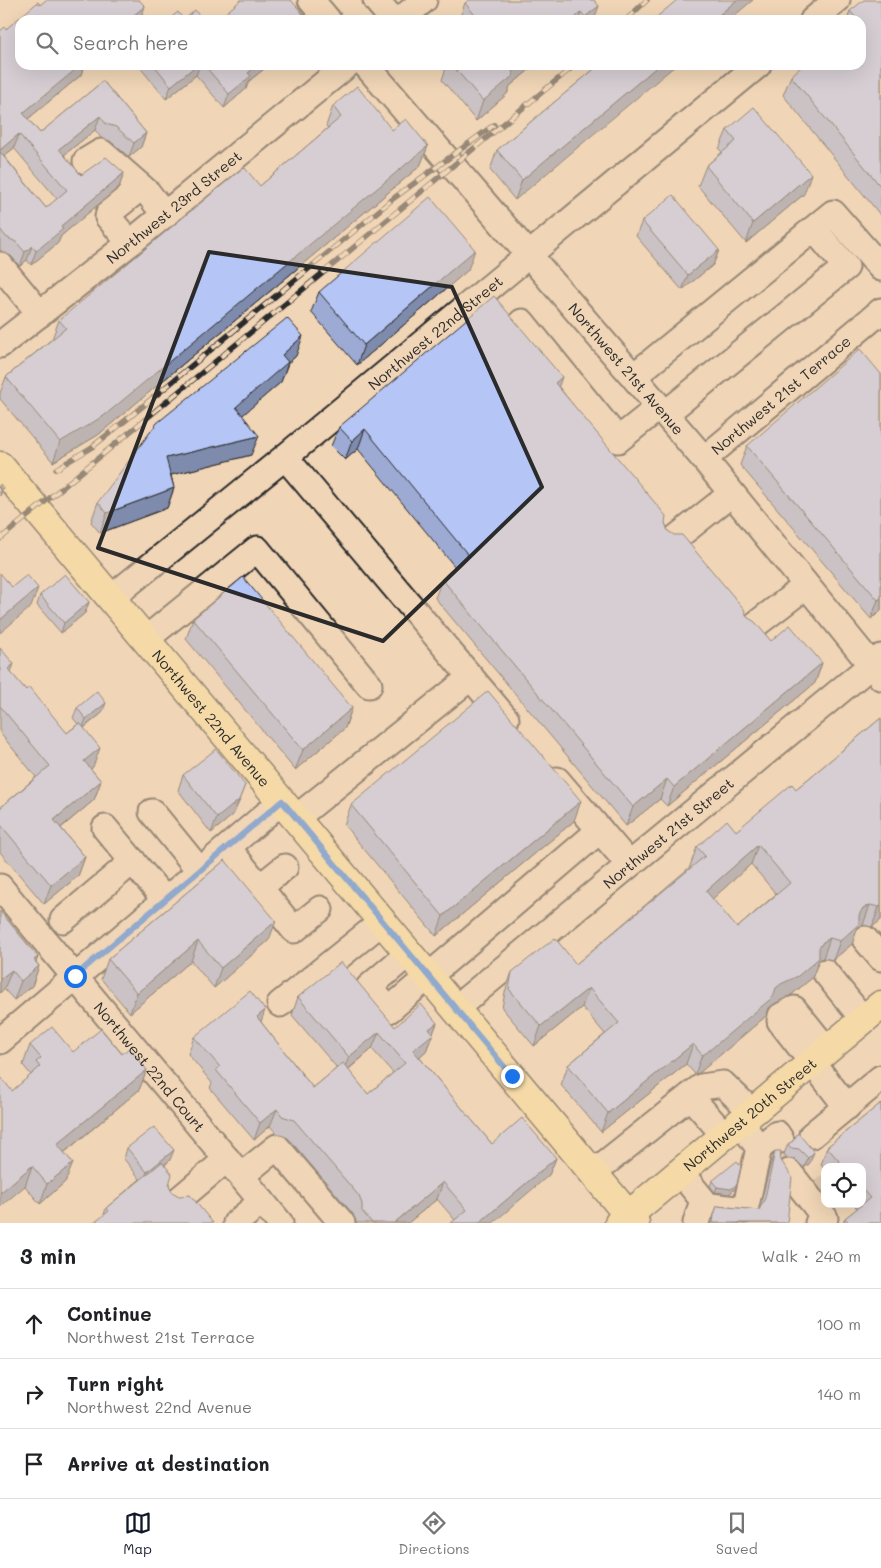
<!DOCTYPE html>
<html lang="en">
<head>
<meta charset="utf-8">
<style>
	body { margin:0; font-family:Mali,sans-serif; background:#f6f6f6; color:#202124 }
	.controls { position:absolute; right:15px; bottom:15px; display:grid; overflow:hidden; border-radius:10px; box-shadow:0 5px 20px #0002 }
	.controls button { width:45px; height:45px; display:grid; place-items:center; padding:0; border:0; border-bottom:1px solid #e0e0e0; background:#fff; color:#202124; font:25px sans-serif }
	.stop { position:absolute; width:15px; height:15px; margin:-11px; border:4px solid #1a73e8; border-radius:50%; background:#fff }
	.stop.end { background:#1a73e8; border-color:#fff; box-shadow:0 1px 5px #0008 }
	.list { margin:0; padding:0; list-style:none }
	h2 { display:flex; justify-content:space-between; align-items:center; height:65px; margin:0; padding:0 20px; font-size:21px }
	h2 small { font-size:16px; font-weight:400; color:#757577 }
	.list li { display:grid; grid-template-columns:32px 1fr auto; gap:15px; align-items:center; box-sizing:border-box; height:70px; padding:0 20px; border-top:1px solid #e0e0e0 }
	.list b { display:block; font-size:19px; white-space:nowrap }
	.list p { margin:0; font-size:16px; white-space:nowrap; color:#757577 }
	.list em { font-size:16px; font-style:normal; color:#757577 }
	.icon { flex:none; width:28px; height:28px; fill:none; stroke:currentColor; stroke-width:2; stroke-linecap:round; stroke-linejoin:round }
	.map { position:relative; flex:none; width:881px; height:1223px; overflow:hidden }
	.search { position:absolute; background:#fff; box-shadow:0 5px 20px #0002; left:15px; right:15px; top:15px; height:55px; display:flex; align-items:center; gap:12px; box-sizing:border-box; padding:0 18px; border-radius:15px; color:#757577; font-size:19px }
	.sheet { height:275px; background:#fff }
	nav { display:flex; justify-content:space-around; align-items:center; box-sizing:border-box; height:70px; border-top:1px solid #e0e0e0; background:#fff; font-size:14px; color:#757577 }
	nav a { display:grid; justify-items:center; gap:2px }
	nav .on { color:#111827 }
	.map>svg:first-child { display:block }
</style>
</head>
<body>
<div class="map">
<svg width="881" height="1223" viewBox="0 0 881 1223">
	<rect width="100%" height="100%" fill="#f0d5b7"/>
	<filter id="ink" filterUnits="userSpaceOnUse"><feTurbulence type="fractalNoise" baseFrequency=".02" numOctaves="2"/><feDisplacementMap in="SourceGraphic" scale="10" xChannelSelector="R" yChannelSelector="G"/><feConvolveMatrix kernelMatrix="1 2 1 2 8 2 1 2 1" color-interpolation-filters="sRGB"/></filter>
	<g filter="url(#ink)">
		<g fill="none" stroke-linecap="round" stroke-linejoin="round">
			<g stroke="#c9b39b" stroke-width="25" stroke-dasharray="25 12" stroke-linecap="butt">
				<polyline points="781,1140 803,1169"/>
				<polyline points="814,1182 825,1195"/>
			</g>
			<g stroke="#2b2b2b" stroke-width="29">
				<g id="minor">
					<polyline points="311,0 328,20"/>
					<polyline points="376,0 393,20"/>
					<polyline points="400,20 424,0"/>
					<polyline points="813,20 837,0"/>
					<path id="s1" d="M366,65L704,459L881,677"/>
					<polyline points="86,161 101,152 148,193 165,215"/>
					<polyline points="130,243 108,217 109,213 141,187"/>
					<polyline points="0,265 40,314"/>
					<polyline points="522,322 618,440 659,407"/>
					<path id="s2" d="M0,345L130,243L347,65"/>
					<polyline points="634,376 833,213 881,268"/>
					<polyline points="665,414 846,267 814,229"/>
					<polyline points="285,457 506,719"/>
					<path id="s3" d="M704,459L881,311"/>
					<polyline points="672,541 731,494"/>
					<path id="s4" d="M111,598L285,457L758,65"/>
					<polyline points="751,628 806,586"/>
					<polyline points="146,639 257,549 369,685"/>
					<polyline points="557,780 628,863"/>
					<polyline points="152,812 200,871"/>
					<polyline points="296,818 471,677"/>
					<polyline points="105,828 165,900"/>
					<polyline points="228,848 294,930 320,909"/>
					<path id="s5" d="M0,887L280,1223"/>
					<polyline points="260,887 285,867"/>
					<polyline points="63,920 133,861"/>
					<polyline points="865,939 881,958"/>
					<polyline points="409,953 369,987 389,1010 600,830"/>
					<polyline points="825,972 863,1019"/>
					<polyline points="280,1004 383,921"/>
					<path id="s6" d="M456,1008L881,657"/>
					<polyline points="0,1041 282,801"/>
					<polyline points="827,1050 794,1009 781,1016 780,1021 847,1107"/>
					<polyline points="690,1096 724,1135"/>
					<polyline points="812,1135 881,1078"/>
					<polyline points="759,1148 777,1134 781,1140"/>
					<polyline points="680,1172 703,1200 696,1223"/>
					<polyline points="789,1172 825,1218 818,1223"/>
					<polyline points="593,1173 701,1087 723,1084 752,1112"/>
					<polyline points="241,1176 277,1147 342,1223"/>
					<polyline points="176,1202 227,1159"/>
					<polyline points="702,1205 745,1210 759,1148 740,1122"/>
					<polyline points="236,1223 262,1201"/>
				</g>
			</g>
			<g stroke="#2b2b2b" stroke-width="31">
				<g id="major">
					<path id="s7" d="M0,466L635,1223"/>
					<path id="s8" d="M619,1223L881,1005"/>
				</g>
			</g>
			<use href="#minor" stroke="#f0d5b7" stroke-width="25"/>
			<use href="#major" stroke="#fadf96" stroke-width="28"/>
			<g stroke="#2b2b2b" stroke-width="5.5">
				<g id="rail">
					<polyline points="626,20 647,0"/>
					<polyline points="56,469 92,447 126,420 394,198 494,125"/>
					<polyline points="0,539 575,65"/>
				</g>
			</g>
			<use href="#rail" stroke="#f0d5b7" stroke-width="4" stroke-dasharray="11" stroke-linecap="butt"/>
		</g>
		<g fill="#9caad4" stroke="#2b2b2b" fill-rule="evenodd">
			<polygon points="594,0 594,20 459,20 465,3"/>
			<polygon points="881,0 881,216 783,95 791,76 861,65 861,20 847,20 850,11"/>
			<path d="M40,5L145,6L140,20H20V65H84L81,75L28,119L40,133L103,81L146,133L141,147L129,157L110,141L101,138L95,130L64,155L81,175L124,173L119,187L61,236L58,243L31,265L27,260L20,266L11,256L1,251L0,249V31L6,29ZM14,148L57,199L46,208L4,156Z"/>
			<polygon points="138,65 269,65 249,81 246,89 224,108 196,75 166,99"/>
			<polygon points="447,65 535,65 510,86 507,94 476,121 442,80"/>
			<polygon points="599,65 515,200 490,170 497,150"/>
			<polygon points="333,106 392,130 428,146 420,166 98,435 53,462 0,399 0,393 6,377 52,339 59,320 260,186 328,128 326,126"/>
			<polygon points="727,130 804,194 746,243 698,186 706,166 722,152 719,149"/>
			<polygon points="642,221 719,250 713,265 682,290 636,236"/>
			<polygon points="468,270 357,365 311,312 319,292"/>
			<polygon points="296,356 288,363 281,382 242,415 251,455 171,475 174,488 167,508 100,533 91,522 98,502"/>
			<polygon points="881,374 881,611 871,619 740,465 747,446"/>
			<polygon points="559,387 665,523 668,531 747,617 771,641 822,663 815,683 667,806 660,799 626,826 435,598 442,579 455,567 358,449 345,460 331,446 339,427"/>
			<polygon points="40,595 89,602 85,613 61,633 37,605"/>
			<polygon points="193,619 352,708 345,728 295,770 186,639"/>
			<polygon points="0,648 11,673 26,690 67,733 78,724 73,718 77,708 102,713 84,728 93,767 91,769 101,781 94,800 61,828 85,857 78,876 44,904 0,852 0,808 36,777 0,733"/>
			<path d="M881,718V920L872,927L863,925L858,927L852,944L833,960L823,958L819,960L812,978L791,995L774,1004L769,1008L766,1016L699,1073L695,1074L686,1064L601,1132L561,1085L568,1065L605,1034L582,1007L534,1046L502,1008L505,992L512,972L576,964L690,867V866L697,847L736,831L796,789ZM751,864L776,894L737,928L712,899Z"/>
			<polygon points="183,775 240,800 233,815 211,833 178,790"/>
			<polygon points="351,805 574,821 436,936 344,825"/>
			<polygon points="225,860 269,940 214,988 191,961 130,1013 101,979 108,959"/>
			<polygon points="0,911 38,957 36,962 39,966 32,986 14,1000 4,989 0,993"/>
			<path d="M298,997L395,1027L437,1023L426,1051L419,1057L492,1144L556,1158L549,1175L455,1220L437,1199L408,1223H356V1221L353,1214L288,1138L276,1133L270,1126L254,1140L210,1088L212,1083L188,1054L194,1037L261,1022L313,1088L337,1068L292,1015ZM372,1049L393,1073L368,1094L348,1070Z"/>
			<polygon points="30,1045 73,1052 122,1054 147,1070 139,1090 64,1153 73,1163 65,1182 40,1204 25,1186 12,1091 31,1075 23,1065"/>
			<polygon points="881,1103 881,1223 843,1223 845,1218 857,1209 854,1204 862,1204 862,1167 825,1167 825,1170 821,1165 827,1147"/>
			<polygon points="798,1133 810,1163 804,1168 795,1159 787,1158 784,1154 788,1144 793,1141"/>
			<polygon points="127,1148 170,1160 165,1165 169,1185 172,1192 104,1215 106,1208 140,1179 124,1159"/>
			<polygon points="775,1151 780,1159 787,1223 711,1223 717,1206 759,1210 770,1166"/>
			<polygon points="712,1181 735,1189 729,1194 715,1192 710,1186"/>
		</g>
		<g fill="#7f8bac" stroke="#2b2b2b">
			<polygon points="737,0 753,0 729,20 713,20"/>
			<polygon points="145,6 140,20 128,20"/>
			<polygon points="599,6 594,20 584,20 585,17"/>
			<polygon points="581,12 579,20 573,20"/>
			<polygon points="79,65 84,65 81,75 18,127 23,113"/>
			<polygon points="197,65 200,65 196,75 166,99 171,86"/>
			<polygon points="258,65 269,65 249,81 246,89 224,108 229,94 248,73"/>
			<polygon points="519,65 535,65 510,86 507,94 476,121 483,101"/>
			<polygon points="659,65 676,65 515,200 522,180"/>
			<polygon points="100,116 95,130 54,163 59,149"/>
			<polygon points="146,133 141,147 129,157 134,143"/>
			<polygon points="19,134 14,148 0,159 0,150"/>
			<polygon points="428,146 420,166 98,435 53,462 60,442"/>
			<polygon points="124,173 119,187 61,236 58,243 31,265 36,251 61,226"/>
			<polygon points="811,174 804,194 746,243 753,223"/>
			<polygon points="32,246 27,260 20,266 25,252"/>
			<polygon points="475,250 468,270 357,365 364,345"/>
			<polygon points="719,250 713,265 682,290 688,275"/>
			<polygon points="303,336 296,356 288,363 281,382 229,427 236,407 282,355"/>
			<polygon points="562,377 555,397 555,383"/>
			<polygon points="365,429 358,449 345,460 352,441"/>
			<polygon points="259,436 251,455 159,478 166,458"/>
			<polygon points="3,488 0,496 0,490"/>
			<polygon points="174,488 167,508 100,533 107,513"/>
			<polygon points="38,588 31,607 0,633 0,620"/>
			<polygon points="881,598 881,611 871,619 878,600"/>
			<polygon points="89,602 85,613 61,633 64,623"/>
			<polygon points="822,663 815,683 667,806 674,787"/>
			<polygon points="14,664 7,683 8,669"/>
			<polygon points="106,703 102,713 82,729 86,719"/>
			<polygon points="352,708 345,728 295,770 303,750"/>
			<polygon points="100,748 93,767 77,780 84,761"/>
			<polygon points="667,779 660,799 626,826 633,807"/>
			<polygon points="101,781 94,800 47,839 54,820"/>
			<polygon points="245,785 233,815 211,833 217,818"/>
			<polygon points="581,801 574,821 436,936 443,916"/>
			<polygon points="758,845 751,864 699,911 706,891"/>
			<polygon points="85,857 78,876 44,904 51,885"/>
			<polygon points="870,905 863,925 858,927 852,944 833,960 840,941 863,908"/>
			<polygon points="881,906 881,920 872,927 879,907"/>
			<polygon points="276,921 269,940 214,988 221,968"/>
			<polygon points="830,938 823,958 819,960 812,978 791,995 774,1004 769,1008 766,1016 699,1073 695,1074 702,1055 776,988 819,948 823,942"/>
			<polygon points="198,941 191,961 130,1013 137,993"/>
			<polygon points="38,957 33,970 39,966 32,986 14,1000 21,981 34,960"/>
			<polygon points="12,970 4,989 0,993 0,979"/>
			<polygon points="589,988 582,1007 534,1046 541,1026"/>
			<polygon points="265,1010 259,1028 257,1017"/>
			<polygon points="437,1023 426,1051 407,1068 413,1050 429,1029"/>
			<polygon points="379,1032 372,1049 342,1074 349,1057"/>
			<polygon points="693,1044 686,1064 601,1132 608,1113"/>
			<polygon points="147,1070 139,1090 50,1164 57,1144"/>
			<polygon points="277,1109 270,1126 254,1140 260,1123"/>
			<polygon points="174,1150 170,1160 143,1182 147,1172"/>
			<polygon points="814,1152 810,1163 804,1168 808,1158"/>
			<polygon points="556,1158 549,1175 493,1223 479,1223"/>
			<polygon points="73,1163 65,1182 40,1204 47,1184"/>
			<polygon points="32,1166 25,1186 0,1207 0,1193"/>
			<polygon points="443,1182 437,1199 408,1223 394,1223"/>
			<polygon points="737,1184 735,1189 729,1194 715,1192 717,1187"/>
		</g>
		<g fill="#b5c6f6" stroke="#2b2b2b" fill-rule="evenodd">
			<polygon points="46,0 139,0 145,6 128,20 20,20 20,65 81,65 23,113 40,133 103,81 146,133 134,143 116,127 106,124 100,116 59,149 81,175 106,157 124,173 61,226 63,229 36,251 32,246 25,252 16,242 6,237 0,229 0,152 46,208 67,190 19,134 0,150 0,31 5,27 6,29 38,2 40,5"/>
			<polygon points="241,0 291,0 308,20 217,20"/>
			<polygon points="469,0 594,0 599,6 585,17 581,12 573,20 479,20 465,3"/>
			<polygon points="677,0 737,0 713,20 653,20"/>
			<polygon points="864,0 881,0 881,187 791,76 803,65 861,65 861,20 858,20 850,11"/>
			<polygon points="195,10 203,20 168,20 178,12 184,20"/>
			<polygon points="154,65 197,65 171,86"/>
			<polygon points="204,65 258,65 248,73 251,76 229,94"/>
			<polygon points="452,65 519,65 512,72 514,75 483,101"/>
			<polygon points="599,65 659,65 522,180 497,150"/>
			<polygon points="357,86 392,130 406,119 428,146 105,415 60,442 6,377 66,328 59,320 244,167 260,186 341,117 333,106"/>
			<polygon points="754,107 811,174 753,223 706,166 736,141 727,130"/>
			<polygon points="673,195 719,250 688,275 642,221"/>
			<polygon points="430,197 475,250 364,345 319,292"/>
			<polygon points="494,296 562,377 555,383 666,516 665,523 668,531 674,535 682,535 744,609 747,617 755,622 771,641 790,625 822,663 674,787 667,779 633,807 442,579 469,556 365,429 352,441 339,427"/>
			<polygon points="287,318 303,336 282,355 288,362 236,407 259,436 166,458 174,488 107,513 98,502 157,423"/>
			<polygon points="860,349 881,374 881,598 878,600 747,446"/>
			<polygon points="0,484 3,488 0,490"/>
			<polygon points="0,573 12,587 27,575 38,588 0,620"/>
			<polygon points="65,574 89,602 64,623 40,595"/>
			<polygon points="243,577 352,708 303,750 193,619"/>
			<polygon points="0,648 14,664 8,669 26,690 29,687 67,733 80,723 100,748 84,761 101,781 54,820 85,857 51,885 0,824 0,808 50,766 0,706"/>
			<polygon points="97,691 106,703 86,719 77,708"/>
			<polygon points="488,691 581,801 443,916 351,805"/>
			<path d="M881,718V906L879,907L870,905L863,908L859,915V924L840,941L830,938L823,942L819,948V958L798,976L781,984L776,988L773,997L706,1053L702,1055L693,1044L608,1113L568,1065L619,1023L589,988L541,1026L509,989L512,972L555,938L576,964L705,856L697,847L727,820L736,831L792,784L796,789ZM758,845L790,883L737,928L706,891Z"/>
			<polygon points="216,749 245,785 239,800 217,818 183,775"/>
			<polygon points="225,860 276,921 221,968 198,941 137,993 108,959"/>
			<polygon points="0,911 38,957 34,960 39,966 21,981 12,970 0,979"/>
			<polygon points="341,962 395,1027 421,1004 437,1023 429,1029 433,1034 413,1050 492,1144 522,1118 556,1158 479,1223 451,1223 467,1210 443,1182 394,1223 372,1223 362,1211 362,1204 359,1196 294,1120 282,1116 277,1109 260,1123 216,1070 220,1067 194,1037 250,991 265,1010 257,1017 313,1088 343,1063 368,1094 405,1063 379,1032 349,1057 298,997"/>
			<polygon points="52,1027 73,1052 101,1029 122,1054 129,1048 147,1070 57,1144 73,1163 47,1184 32,1166 0,1193 0,1076 12,1091 40,1067 36,1062 41,1058 30,1045"/>
			<polygon points="881,1103 881,1223 849,1223 845,1218 870,1198 862,1189 862,1167 844,1167 827,1147"/>
			<polygon points="154,1127 174,1150 147,1172 127,1148"/>
			<polygon points="798,1133 814,1152 808,1158 799,1149 791,1148 788,1144 793,1141"/>
			<polygon points="775,1151 781,1151 780,1159 792,1177 787,1223 713,1223 714,1215 717,1206 759,1210 765,1198"/>
			<polygon points="737,1161 741,1166 737,1184 731,1189 717,1187 712,1181"/>
			<polygon points="162,1162 172,1174 169,1185 172,1192 179,1196 190,1195 213,1223 94,1223 109,1211 106,1208"/>
		</g>
	</g>
	<g fill="none" stroke-linecap="round" stroke-linejoin="round" filter="url(#ink)">
		<polyline stroke="#1a73e8" stroke-width="6" points="75,976 282,801 512,1076"/>
	</g>
	<path d="M0 0H881V1223H0ZM209,252L452,287L542,487L383,641L98,548Z" fill="#f0d5b7" fill-opacity=".55" fill-rule="evenodd"/>
	<path fill="none" stroke="#2b2b2b" stroke-width="4" stroke-linejoin="round" d="M209,252L452,287L542,487L383,641L98,548Z"/>
	<g text-anchor="middle" dominant-baseline="central" stroke-width="4" stroke-linejoin="round" paint-order="stroke">
		<g font-size="15" fill="#2b2b2b" stroke="#f0d5b7">
			<text stroke="none"><textPath href="#s2" startOffset="222">Northwest 23rd Street</textPath></text>
			<text stroke="none"><textPath href="#s4" startOffset="419">Northwest 22nd Street</textPath></text>
			<text stroke="none"><textPath href="#s1" startOffset="400">Northwest 21st Avenue</textPath></text>
			<text stroke="none"><textPath href="#s3" startOffset="100">Northwest 21st Terrace</textPath></text>
			<text stroke="none"><textPath href="#s7" startOffset="329">Northwest 22nd Avenue</textPath></text>
			<text stroke="none"><textPath href="#s6" startOffset="275">Northwest 21st Street</textPath></text>
			<text stroke="none"><textPath href="#s5" startOffset="234">Northwest 22nd Court</textPath></text>
			<text stroke="none"><textPath href="#s8" startOffset="170">Northwest 20th Street</textPath></text>
		</g>
	</g>
</svg>
<div class="controls">
<button><svg class="icon" aria-label="locate" viewBox="0 0 24 24"><circle cx="12" cy="12" r="6"/><path d="M12 2v4M12 18v4M2 12h4M18 12h4"/></svg></button>
</div>
<div class="stop" style="left:75px;top:976px"></div>
<div class="stop end" style="left:512px;top:1076px"></div>
<div class="search"><svg class="icon" aria-label="search" viewBox="0 0 24 24"><circle cx="10" cy="10" r="6"/><path d="M15 15l6 6"/></svg>Search here</div>
</div>
<section class="sheet">
<h2>3 min<small>Walk · 240 m</small></h2>
<ul class="list">
<li><svg class="icon" aria-label="ahead" viewBox="0 0 24 24"><path d="M12 20V5M6 11l6-6 6 6"/></svg><div><b>Continue</b><p>Northwest 21st Terrace</p></div><em>100 m</em></li>
<li><svg class="icon" aria-label="right" viewBox="0 0 24 24"><path d="M7 20v-9h11M14 6l5 5-5 5"/></svg><div><b>Turn right</b><p>Northwest 22nd Avenue</p></div><em>140 m</em></li>
<li><svg class="icon" aria-label="arrive" viewBox="0 0 24 24"><path d="M6 21V4h12l-3 4 3 4H6"/></svg><div><b>Arrive at destination</b></div></li>
</ul>
</section>
<nav>
<a class="on"><svg class="icon" aria-label="map" viewBox="0 0 24 24"><path d="M3 6l6-2 6 2 6-2v14l-6 2-6-2-6 2zM9 4v14M15 6v14"/></svg>Map</a>
<a><svg class="icon" aria-label="directions" viewBox="0 0 24 24"><path d="M12 3l9 9-9 9-9-9zM9 14v-3h6M13 9l2 2-2 2"/></svg>Directions</a>
<a><svg class="icon" aria-label="saved" viewBox="0 0 24 24"><path d="M7 4h10v16l-5-4-5 4z"/></svg>Saved</a>
</nav>
</body>
</html>
